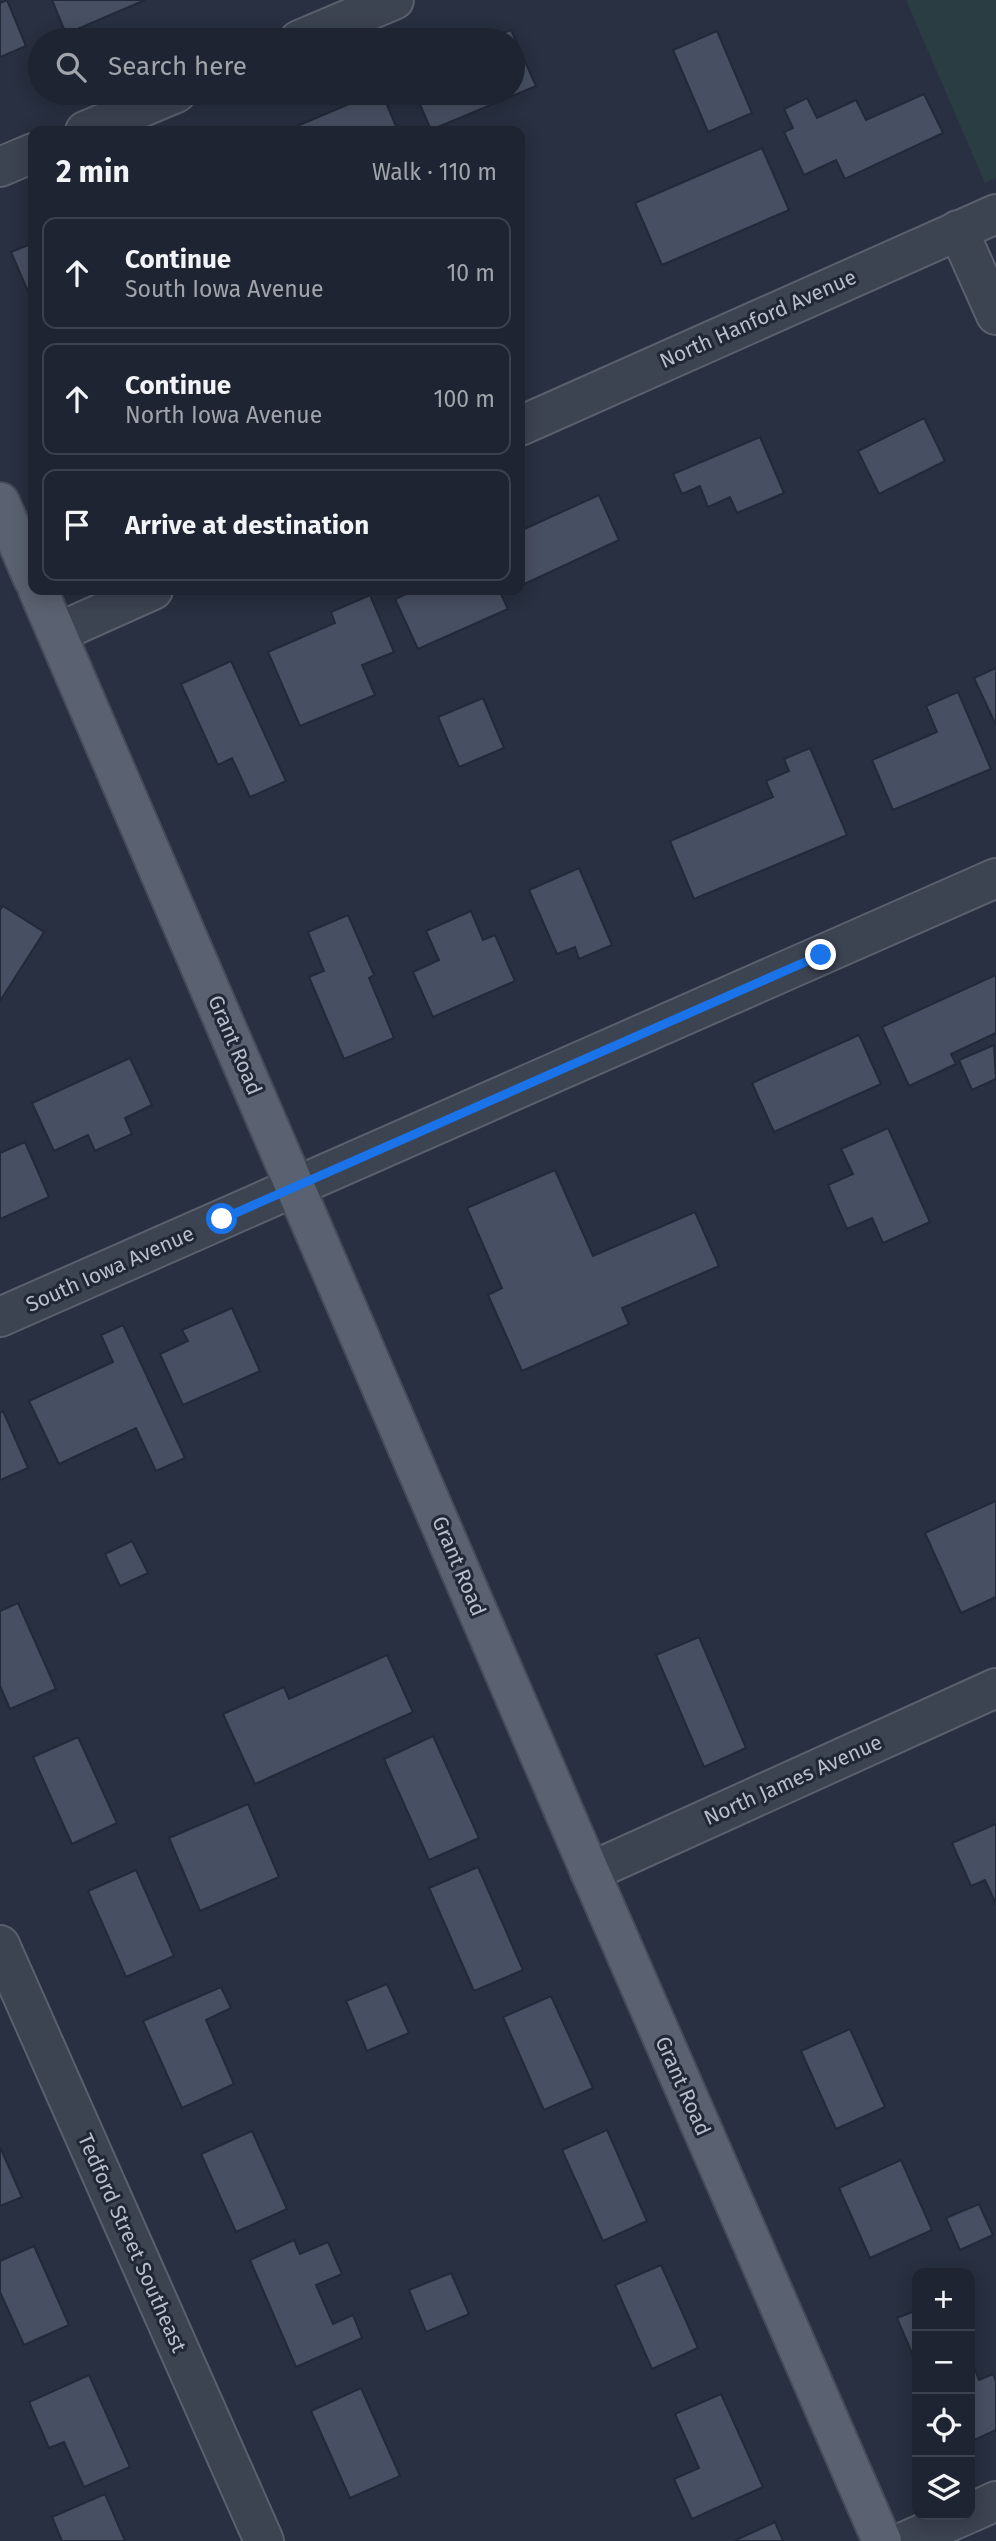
<!DOCTYPE html>
<html lang="en">
<head>
<meta charset="utf-8">
<style>
	body { margin:0; font-family:"Fira Sans",sans-serif; background:#2b303d; color:#f1f3f6 }
	.controls { position:absolute; right:21px; bottom:21px; display:grid; overflow:hidden; border-radius:14px; box-shadow:0 4px 18px #0003 }
	.controls button { width:63px; height:63px; display:grid; place-items:center; padding:0; border:0; border-bottom:2px solid #3c414d; background:#1e2431; color:#f1f3f6; font:35px sans-serif }
	.stop { position:absolute; width:21px; height:21px; margin:-16px; border:5px solid #1a73e8; border-radius:50%; background:#fff }
	.stop.end { background:#1a73e8; border-color:#fff; box-shadow:0 2px 7px #0008 }
	.list { margin:0; padding:0; list-style:none }
	h2 { display:flex; justify-content:space-between; align-items:center; height:91px; margin:0; padding:0 28px; font-size:30px }
	h2 small { font-size:23px; font-weight:400; color:#a1a4ab }
	.list li { display:grid; grid-template-columns:46px 1fr auto; gap:21px; align-items:center; box-sizing:border-box; height:112px; margin:0 14px 14px; padding:0 14px; border:2px solid #3c414d; border-radius:14px }
	.list b { display:block; font-size:26px; white-space:nowrap }
	.list p { margin:0; font-size:23px; white-space:nowrap; color:#a1a4ab }
	.list em { font-size:23px; font-style:normal; color:#a1a4ab }
	.icon { flex:none; width:38px; height:38px; fill:none; stroke:currentColor; stroke-width:2; stroke-linecap:round; stroke-linejoin:round }
	.map { position:relative; flex:none; width:996px; height:2541px; overflow:hidden }
	.search { position:absolute; background:#1e2431; box-shadow:0 4px 18px #0003; left:28px; top:28px; width:497px; height:77px; display:flex; align-items:center; gap:18px; box-sizing:border-box; padding:0 24px; border-radius:38px; color:#a1a4ab; font-size:26px }
	.panel { position:absolute; background:#1e2431; box-shadow:0 4px 18px #0003; left:28px; top:126px; width:497px; height:469px; border-radius:14px }
	.map>svg:first-child { display:block }
</style>
</head>
<body>
<div class="map">
<svg width="996" height="2541" viewBox="0 0 996 2541">
	<rect width="100%" height="100%" fill="#283041"/>
	<polygon fill="#2a3d42" points="906,0 996,0 996,178 985,183"/>
	<g fill="#475062" stroke="#222938" stroke-width="2">
		<polygon points="7,0 26,46 0,57 0,3"/>
		<polygon points="52,0 145,0 66,34"/>
		<polygon points="511,30 536,86 431,130 415,93 513,93 513,40 487,40"/>
		<polygon points="717,31 752,113 708,132 673,50"/>
		<polygon points="375,93 382,93 398,131 299,131 297,126"/>
		<polygon points="924,94 943,133 845,179 836,160 804,175 784,132 793,128 784,109 807,98 817,118 856,100 866,120"/>
		<polygon points="762,148 789,210 662,265 635,203"/>
		<polygon points="33,243 33,303 11,252"/>
		<polygon points="924,418 945,461 879,494 858,451"/>
		<polygon points="760,437 784,493 737,513 730,497 708,507 700,486 682,494 673,474"/>
		<polygon points="599,495 619,540 520,586 520,531"/>
		<polygon points="415,590 499,590 508,609 418,649 395,599"/>
		<polygon points="370,595 394,652 362,665 375,695 300,726 268,652 335,623 331,612"/>
		<polygon points="231,661 286,781 250,797 232,758 218,765 181,684"/>
		<polygon points="996,668 996,725 974,678"/>
		<polygon points="958,692 991,769 893,810 872,760 937,732 926,706"/>
		<polygon points="483,698 504,748 459,767 438,717"/>
		<polygon points="810,748 847,835 694,899 670,841 773,797 766,781 789,771 784,759"/>
		<polygon points="579,868 612,945 579,959 575,947 557,954 529,890"/>
		<polygon points="3,906 44,932 0,1001 0,910"/>
		<polygon points="471,911 483,940 495,935 515,981 433,1017 413,972 439,960 426,931"/>
		<polygon points="348,915 374,975 369,978 394,1038 344,1059 309,977 324,971 308,932"/>
		<polygon points="996,975 996,1033 951,1054 956,1064 909,1086 882,1027"/>
		<polygon points="859,1035 881,1084 774,1132 752,1083"/>
		<polygon points="994,1045 996,1079 972,1090 959,1060"/>
		<polygon points="130,1058 152,1105 125,1118 132,1134 95,1151 88,1135 54,1151 32,1103"/>
		<polygon points="888,1128 930,1222 883,1243 872,1218 847,1229 828,1185 853,1174 841,1149"/>
		<polygon points="25,1142 49,1197 0,1219 0,1153"/>
		<polygon points="555,1170 593,1256 695,1212 719,1266 622,1308 629,1324 522,1371 488,1295 502,1288 467,1208"/>
		<polygon points="232,1308 260,1371 183,1405 160,1354 188,1341 182,1330"/>
		<polygon points="123,1325 185,1458 156,1471 136,1428 59,1464 29,1401 113,1362 101,1335"/>
		<polygon points="3,1411 28,1468 0,1480 0,1413"/>
		<polygon points="996,1501 996,1597 961,1613 925,1533"/>
		<polygon points="132,1541 148,1573 120,1586 105,1554"/>
		<polygon points="18,1603 56,1689 10,1709 0,1686 0,1611"/>
		<polygon points="699,1637 746,1748 704,1767 656,1655"/>
		<polygon points="387,1655 413,1712 255,1784 223,1714 284,1687 289,1699"/>
		<polygon points="433,1736 479,1838 429,1860 384,1759"/>
		<polygon points="78,1737 117,1823 72,1844 33,1757"/>
		<polygon points="248,1804 279,1877 200,1911 169,1838"/>
		<polygon points="996,1824 996,1904 985,1880 971,1886 952,1843"/>
		<polygon points="478,1867 523,1970 474,1991 429,1888"/>
		<polygon points="136,1870 174,1956 126,1977 88,1891"/>
		<polygon points="387,1984 409,2033 367,2051 346,2001"/>
		<polygon points="221,1987 231,2008 206,2020 234,2084 182,2108 143,2021"/>
		<polygon points="551,1996 593,2088 544,2110 503,2017"/>
		<polygon points="850,2029 885,2107 836,2129 801,2051"/>
		<polygon points="607,2130 647,2221 603,2241 562,2150"/>
		<polygon points="252,2131 287,2209 236,2232 201,2154"/>
		<polygon points="0,2147 22,2197 0,2206"/>
		<polygon points="901,2160 932,2230 870,2258 839,2188"/>
		<polygon points="979,2204 993,2235 960,2250 946,2218"/>
		<polygon points="294,2240 300,2254 328,2242 342,2274 316,2285 333,2324 353,2315 362,2338 296,2367 250,2260"/>
		<polygon points="34,2246 69,2325 24,2345 0,2292 0,2261"/>
		<polygon points="661,2265 698,2348 652,2369 615,2285"/>
		<polygon points="451,2273 469,2314 426,2332 409,2290"/>
		<polygon points="917,2310 917,2365 897,2318"/>
		<polygon points="970,2357 979,2380 993,2374 996,2381 996,2430 970,2442"/>
		<polygon points="89,2375 130,2467 84,2487 64,2442 49,2448 29,2402"/>
		<polygon points="361,2388 400,2476 350,2498 311,2411"/>
		<polygon points="721,2394 763,2487 692,2519 674,2479 699,2468 675,2414"/>
		<polygon points="105,2494 125,2541 62,2541 52,2517"/>
		<polygon points="775,2522 783,2541 734,2541"/>
	</g>
	<g fill="none" stroke-linecap="round" stroke-linejoin="round">
		<g stroke="#5a606e" stroke-width="42">
			<g id="minor">
				<polyline points="299,40 394,0"/>
				<polyline points="85,131 176,93"/>
				<polyline points="0,167 33,153"/>
				<polyline points="958,230 996,315"/>
				<polyline points="520,426 996,214"/>
				<polyline points="57,633 153,590"/>
				<polyline points="0,1317 996,878"/>
				<polyline points="590,1872 996,1688"/>
				<polyline points="0,1945 264,2541"/>
				<polyline points="970,2513 996,2501"/>
				<polyline points="906,2541 965,2515"/>
			</g>
		</g>
		<g stroke="#464b5a" stroke-width="42">
			<g id="major">
				<polyline points="0,502 33,579"/>
				<polyline points="38,590 590,1872 882,2541"/>
			</g>
		</g>
		<use href="#minor" stroke="#3c4351" stroke-width="38"/>
		<use href="#major" stroke="#5a6170" stroke-width="38"/>
	</g>
	<g fill="none" stroke-linecap="round" stroke-linejoin="round">
		<polyline stroke="#1a73e8" stroke-width="9" points="222,1219 821,955"/>
	</g>
	<g text-anchor="middle" dominant-baseline="central" stroke-width="6" stroke-linejoin="round" paint-order="stroke">
		<g font-size="21" fill="#b9becb" stroke="#202736">
			<text transform="translate(758 319) rotate(-24)">North Hanford Avenue</text>
			<text transform="translate(235 1045) rotate(67)">Grant Road</text>
			<text transform="translate(110 1269) rotate(-24)">South Iowa Avenue</text>
			<text transform="translate(459 1566) rotate(67)">Grant Road</text>
			<text transform="translate(793 1780) rotate(-24)">North James Avenue</text>
			<text transform="translate(683 2086) rotate(66)">Grant Road</text>
			<text transform="translate(132 2243) rotate(66)">Tedford Street Southeast</text>
		</g>
	</g>
</svg>
<div class="controls">
<button>+</button>
<button>−</button>
<button><svg class="icon" aria-label="locate" viewBox="0 0 24 24"><circle cx="12" cy="12" r="6"/><path d="M12 2v4M12 18v4M2 12h4M18 12h4"/></svg></button>
<button><svg class="icon" aria-label="layers" viewBox="0 0 24 24"><path d="M12 4l9 5-9 5-9-5zM3 14l9 5 9-5"/></svg></button>
</div>
<div class="stop" style="left:222px;top:1219px"></div>
<div class="stop end" style="left:821px;top:955px"></div>
<div class="search"><svg class="icon" aria-label="search" viewBox="0 0 24 24"><circle cx="10" cy="10" r="6"/><path d="M15 15l6 6"/></svg>Search here</div>
<section class="panel">
<h2>2 min<small>Walk · 110 m</small></h2>
<ul class="list">
<li><svg class="icon" aria-label="ahead" viewBox="0 0 24 24"><path d="M12 20V5M6 11l6-6 6 6"/></svg><div><b>Continue</b><p>South Iowa Avenue</p></div><em>10 m</em></li>
<li><svg class="icon" aria-label="ahead" viewBox="0 0 24 24"><path d="M12 20V5M6 11l6-6 6 6"/></svg><div><b>Continue</b><p>North Iowa Avenue</p></div><em>100 m</em></li>
<li><svg class="icon" aria-label="arrive" viewBox="0 0 24 24"><path d="M6 21V4h12l-3 4 3 4H6"/></svg><div><b>Arrive at destination</b></div></li>
</ul>
</section>
</div>
</body>
</html>
